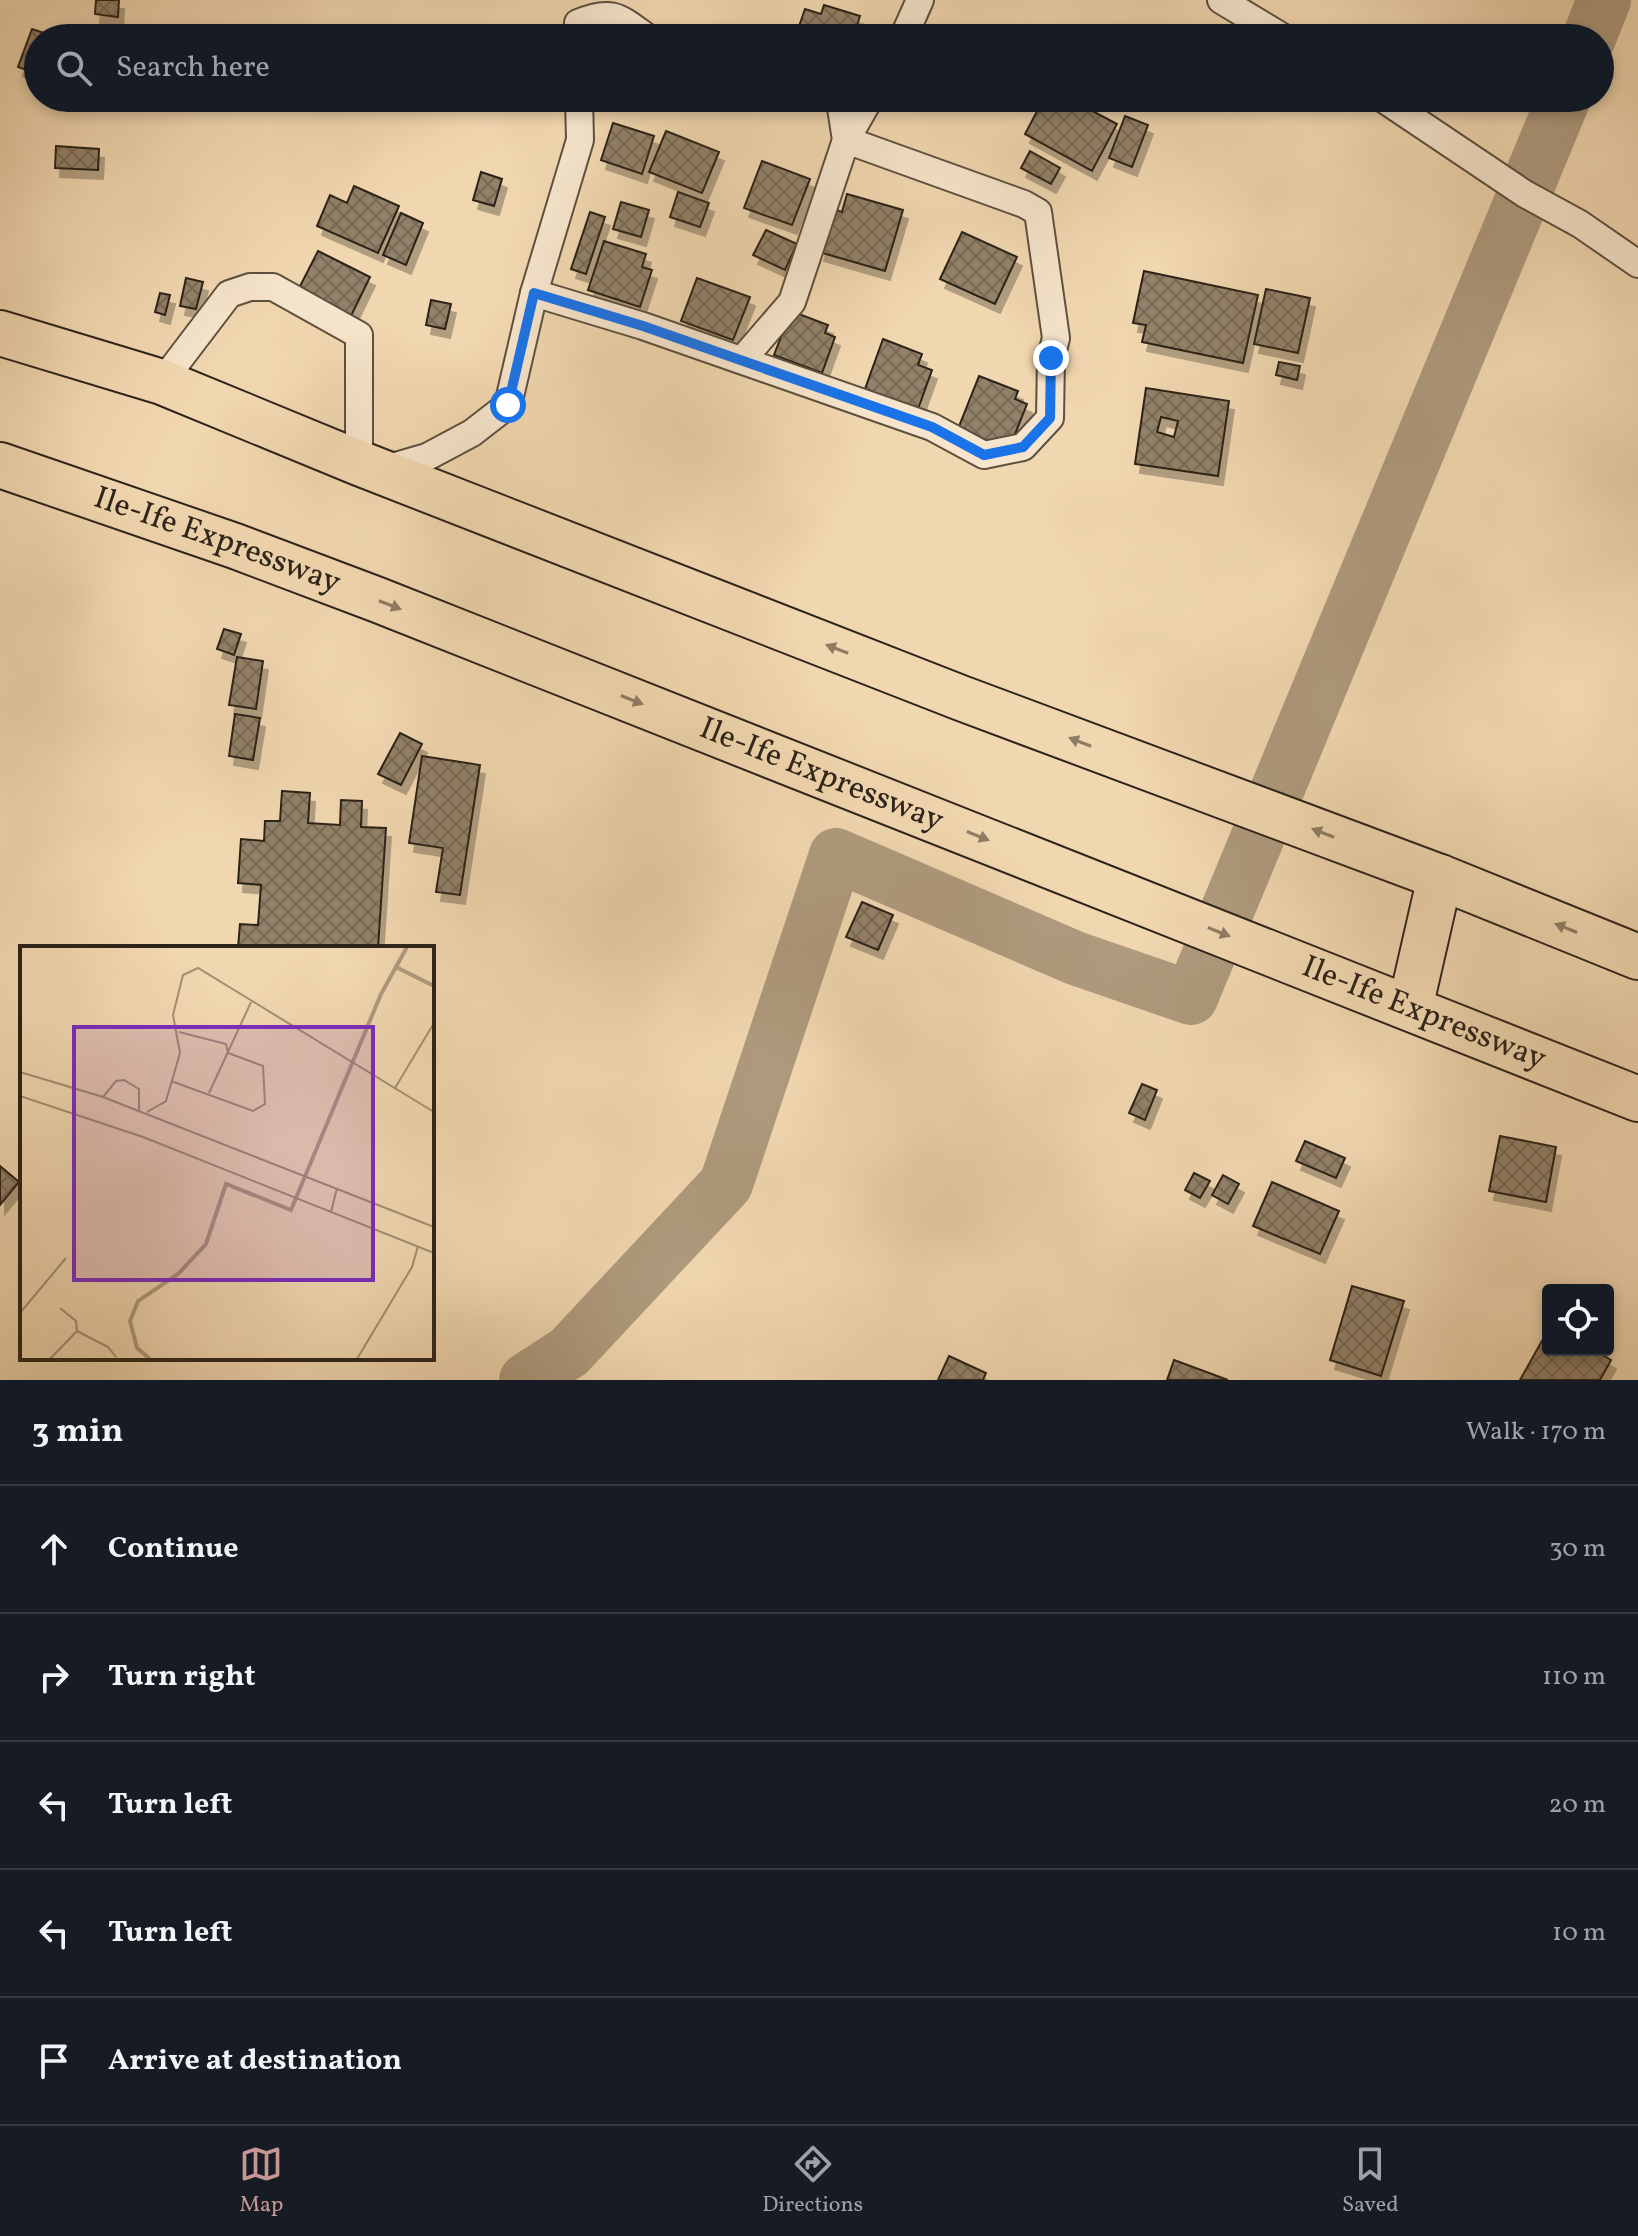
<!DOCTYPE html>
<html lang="en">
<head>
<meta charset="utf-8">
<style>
	body { margin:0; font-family:Vollkorn,serif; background:#242831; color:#f1f3f6 }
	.controls { position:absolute; right:24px; bottom:24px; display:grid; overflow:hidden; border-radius:8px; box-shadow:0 4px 12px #0003 }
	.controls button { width:72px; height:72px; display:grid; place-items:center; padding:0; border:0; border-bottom:2px solid #363941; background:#171b24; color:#f1f3f6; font:40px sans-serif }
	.stop { position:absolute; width:24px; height:24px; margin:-18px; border:6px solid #1a73e8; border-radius:50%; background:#fff }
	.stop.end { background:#1a73e8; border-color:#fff; box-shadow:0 2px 8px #0008 }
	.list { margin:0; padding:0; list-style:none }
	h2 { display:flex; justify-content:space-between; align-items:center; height:104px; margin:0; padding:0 32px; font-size:34px }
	h2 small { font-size:26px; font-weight:400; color:#9ea1a6 }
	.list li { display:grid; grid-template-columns:52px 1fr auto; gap:24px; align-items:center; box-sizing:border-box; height:128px; padding:0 32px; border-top:2px solid #363941 }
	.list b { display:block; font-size:30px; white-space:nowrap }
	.list em { font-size:26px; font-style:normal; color:#9ea1a6 }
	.icon { flex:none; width:44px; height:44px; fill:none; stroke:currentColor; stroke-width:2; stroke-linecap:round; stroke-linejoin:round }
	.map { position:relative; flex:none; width:1638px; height:1380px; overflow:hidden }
	.search { position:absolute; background:#171b24; box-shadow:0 4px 12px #0003; left:24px; right:24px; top:24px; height:88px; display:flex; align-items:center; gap:20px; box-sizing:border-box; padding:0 28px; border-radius:44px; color:#9ea1a6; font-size:30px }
	.sheet { height:744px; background:#171b24 }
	nav { display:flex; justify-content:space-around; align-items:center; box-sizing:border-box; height:112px; border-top:2px solid #363941; background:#171b24; font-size:22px; color:#9ea1a6 }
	nav a { display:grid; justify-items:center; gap:4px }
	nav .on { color:#c59692 }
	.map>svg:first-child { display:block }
</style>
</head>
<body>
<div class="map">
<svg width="1638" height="1380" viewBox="0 0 1638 1380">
	<defs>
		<pattern id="building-cross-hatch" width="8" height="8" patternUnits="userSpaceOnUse" patternTransform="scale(2)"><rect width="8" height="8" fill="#928168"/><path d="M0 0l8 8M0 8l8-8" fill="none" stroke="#776955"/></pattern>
		<filter id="shadow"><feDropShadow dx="5" dy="9" stdDeviation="0" flood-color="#0004"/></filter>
	</defs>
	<rect width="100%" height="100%" fill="#f1d7b0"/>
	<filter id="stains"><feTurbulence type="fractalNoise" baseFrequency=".0025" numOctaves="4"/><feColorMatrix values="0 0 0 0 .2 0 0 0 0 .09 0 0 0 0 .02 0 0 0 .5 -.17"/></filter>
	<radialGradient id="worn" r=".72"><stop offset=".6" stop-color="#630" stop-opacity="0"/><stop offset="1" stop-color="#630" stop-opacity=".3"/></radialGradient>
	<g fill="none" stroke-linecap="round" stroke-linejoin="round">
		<g stroke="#ae9a7d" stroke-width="54">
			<polyline points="1589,38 1604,0"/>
			<polyline points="526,1380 569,1352 726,1184 836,855 1075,958 1191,998 1564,98"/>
		</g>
	</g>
	<g fill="url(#building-cross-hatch)" stroke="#2c2319" stroke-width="2" fill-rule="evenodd" filter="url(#shadow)">
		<polygon points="96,0 119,0 118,17 95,14"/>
		<polygon points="824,5 860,16 853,38 795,38 805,9 821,14"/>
		<polygon points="32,29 50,35 49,38 38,38 37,74 18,67"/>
		<polygon points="1044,98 1068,98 1117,124 1092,171 1025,134"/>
		<polygon points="1125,116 1148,125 1132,167 1109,158"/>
		<polygon points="613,123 654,136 642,174 601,160"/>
		<polygon points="666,131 719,152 702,193 649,172"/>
		<polygon points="56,146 99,149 98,170 55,168"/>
		<polygon points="1030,151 1060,168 1051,184 1021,168"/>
		<polygon points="762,161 810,179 792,225 744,208"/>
		<polygon points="481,172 502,179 494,206 473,200"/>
		<polygon points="354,186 399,206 378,253 317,226 330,195 347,203"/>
		<polygon points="678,192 709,203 700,227 670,217"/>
		<polygon points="847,194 903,210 885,271 819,252 832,209 842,212"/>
		<polygon points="621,202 649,210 641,237 613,229"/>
		<polygon points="590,212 605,217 586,274 571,269"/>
		<polygon points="401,213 423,223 406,265 383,255"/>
		<polygon points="766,230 797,244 785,270 753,255"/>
		<polygon points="962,232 1017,257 995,304 940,279"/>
		<polygon points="604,241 646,254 642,267 652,270 640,307 588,290"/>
		<polygon points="318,251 370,277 350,318 297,292"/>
		<polygon points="1144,271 1258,295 1243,363 1142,342 1146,325 1133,323"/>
		<polygon points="186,278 203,282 196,309 180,306"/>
		<polygon points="697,278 750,297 733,340 681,321"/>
		<polygon points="1266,289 1310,298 1298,353 1254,344"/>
		<polygon points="160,293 170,295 165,315 155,312"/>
		<polygon points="431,300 451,304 445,329 426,325"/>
		<polygon points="791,311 828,325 825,333 835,337 822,373 774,355"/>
		<polygon points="883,339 922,354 918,365 932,370 918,409 865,389"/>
		<polygon points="1279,362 1300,366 1297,380 1276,375"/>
		<polygon points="979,376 1018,391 1015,399 1027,404 1009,449 958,429"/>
		<path d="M1146,388L1229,401L1218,476L1135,464ZM1161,417L1178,421L1174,437L1157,432Z"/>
		<polygon points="224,629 241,634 234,655 217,649"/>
		<polygon points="237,657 263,661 256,709 229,705"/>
		<polygon points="235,714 260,718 253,760 229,756"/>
		<polygon points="400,733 422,744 401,785 378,774"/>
		<polygon points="422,756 480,765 460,895 436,892 443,848 409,843"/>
		<polygon points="282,791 310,793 308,823 340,825 341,800 362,801 361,827 386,828 378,948 238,948 240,924 258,925 261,885 238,883 241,839 264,841 265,821 280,821"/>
		<polygon points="862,902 893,915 878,950 846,937"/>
		<polygon points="1142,1084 1157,1090 1145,1120 1129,1113"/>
		<polygon points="1500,1136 1556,1147 1546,1202 1489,1191"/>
		<polygon points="1305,1141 1345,1158 1336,1178 1296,1161"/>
		<polygon points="0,1166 19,1182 0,1205"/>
		<polygon points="1194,1173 1210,1181 1200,1198 1185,1190"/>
		<polygon points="1223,1175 1239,1184 1228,1204 1212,1195"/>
		<polygon points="1272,1182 1339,1211 1320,1254 1253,1226"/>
		<polygon points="1352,1286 1404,1301 1381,1376 1330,1360"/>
		<polygon points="1548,1330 1548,1350 1594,1350 1611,1360 1600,1380 1520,1380"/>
		<polygon points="949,1356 986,1373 983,1380 938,1380"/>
		<polygon points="1174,1360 1228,1380 1167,1380"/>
	</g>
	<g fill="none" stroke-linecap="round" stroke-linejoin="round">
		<g stroke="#5d503f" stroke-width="30">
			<g id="street">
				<polyline points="1221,0 1284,38"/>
				<path d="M578,23C613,8 620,18 648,38"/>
				<polyline points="903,38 920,0"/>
				<polyline points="1382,98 1525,194 1580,224 1638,264"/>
				<polyline points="534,293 643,326 932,427 984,455 1023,447 1050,418 1051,358 1056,338 1038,212 1024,204 846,140 841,108 835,98"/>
				<polyline points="742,360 792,302 846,140 870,98"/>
				<polyline points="162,382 229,294 250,287 273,287 359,335 359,463"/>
				<polyline points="382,470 427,457 472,433 508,405 534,293 580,140 579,98"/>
			</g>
		</g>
		<g stroke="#2c2319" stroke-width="48">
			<g id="highway">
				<polyline points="0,333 162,382 359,463 961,698 1440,877 1638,957"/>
				<path id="s1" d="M0,465L235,546L378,600L1638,1099"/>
				<polyline points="1410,1008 1440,877"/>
			</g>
		</g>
		<use href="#street" stroke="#f6e5cc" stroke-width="26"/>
		<use href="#highway" stroke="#f1d7b0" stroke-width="44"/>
	</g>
	<defs><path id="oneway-solid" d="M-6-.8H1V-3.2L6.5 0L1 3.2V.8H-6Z" transform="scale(2)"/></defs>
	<g fill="#8e7d64">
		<use href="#oneway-solid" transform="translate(390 605) rotate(21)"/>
		<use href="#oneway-solid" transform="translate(837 649) rotate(-159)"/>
		<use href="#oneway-solid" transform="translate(632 700) rotate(22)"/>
		<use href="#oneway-solid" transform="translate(1080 742) rotate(-159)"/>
		<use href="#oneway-solid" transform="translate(1323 833) rotate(-159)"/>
		<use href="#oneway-solid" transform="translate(978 836) rotate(22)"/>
		<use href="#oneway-solid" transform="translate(1566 928) rotate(-158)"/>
		<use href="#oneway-solid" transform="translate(1219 932) rotate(22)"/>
	</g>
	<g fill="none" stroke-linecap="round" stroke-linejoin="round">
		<polyline stroke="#1a73e8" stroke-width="10" points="508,405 534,293 643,326 932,427 984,455 1023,447 1050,418 1051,358"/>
	</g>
	<g text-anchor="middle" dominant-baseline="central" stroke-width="8" stroke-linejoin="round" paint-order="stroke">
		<g font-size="32" fill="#2c2319" stroke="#f6e5cc">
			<text stroke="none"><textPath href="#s1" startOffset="230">Ile-Ife Expressway</textPath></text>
			<text stroke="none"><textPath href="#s1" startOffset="878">Ile-Ife Expressway</textPath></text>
			<text stroke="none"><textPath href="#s1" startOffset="1526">Ile-Ife Expressway</textPath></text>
		</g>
	</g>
	<g transform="translate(20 946)">
		<rect width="414" height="414" fill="#f1d7b0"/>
		<path fill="none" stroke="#ae9a7d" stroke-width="4" d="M376,21L414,40M130,413L117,402L110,375L118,355L158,328L186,298L206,238L271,264L361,48L387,1"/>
		<path fill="none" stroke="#a28f74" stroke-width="2" d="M0,126L83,151L414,281M151,135L233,165L245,158L243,120L208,107L206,98L159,86M375,142L414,77M189,147L232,54M0,150L123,191L414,307M83,151L96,135L104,134L119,143V166M127,166L146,155L160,107L153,69L163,29L178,22L414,166M311,266L317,242M40,362L56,375L57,385L88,401L96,411M0,367L46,312M30,413L57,385M337,413L392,321L398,300"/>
		<path fill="#7b2cbf" fill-opacity="0.15" stroke="#7b2cbf" stroke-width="4" d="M54,81H353V334H54Z"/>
		<rect width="414" height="414" fill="none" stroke="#2c2319" stroke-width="4"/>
	</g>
	<rect width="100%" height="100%" filter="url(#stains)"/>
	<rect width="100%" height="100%" fill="url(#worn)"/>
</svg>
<div class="controls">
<button><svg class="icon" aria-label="locate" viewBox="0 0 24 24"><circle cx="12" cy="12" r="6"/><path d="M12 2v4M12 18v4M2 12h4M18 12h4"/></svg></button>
</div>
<div class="stop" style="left:508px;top:405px"></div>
<div class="stop end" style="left:1051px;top:358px"></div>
<div class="search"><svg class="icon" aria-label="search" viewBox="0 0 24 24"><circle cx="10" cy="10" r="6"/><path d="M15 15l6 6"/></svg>Search here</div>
</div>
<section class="sheet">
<h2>3 min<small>Walk · 170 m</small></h2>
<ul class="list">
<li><svg class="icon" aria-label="ahead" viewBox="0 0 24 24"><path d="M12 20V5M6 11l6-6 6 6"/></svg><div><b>Continue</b></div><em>30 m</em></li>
<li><svg class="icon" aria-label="right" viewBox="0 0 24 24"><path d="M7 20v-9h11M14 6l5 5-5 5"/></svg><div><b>Turn right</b></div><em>110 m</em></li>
<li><svg class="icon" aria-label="left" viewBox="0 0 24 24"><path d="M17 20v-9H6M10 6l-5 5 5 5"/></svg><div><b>Turn left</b></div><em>20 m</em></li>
<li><svg class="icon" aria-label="left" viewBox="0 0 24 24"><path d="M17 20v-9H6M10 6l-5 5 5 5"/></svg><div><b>Turn left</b></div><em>10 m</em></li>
<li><svg class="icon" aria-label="arrive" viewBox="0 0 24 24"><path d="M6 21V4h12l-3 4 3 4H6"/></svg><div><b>Arrive at destination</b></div></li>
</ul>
</section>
<nav>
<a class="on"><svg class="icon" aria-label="map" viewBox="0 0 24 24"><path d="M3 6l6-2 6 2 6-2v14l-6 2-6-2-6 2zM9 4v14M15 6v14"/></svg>Map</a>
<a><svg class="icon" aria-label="directions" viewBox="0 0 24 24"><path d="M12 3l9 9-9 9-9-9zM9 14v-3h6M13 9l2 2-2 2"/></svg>Directions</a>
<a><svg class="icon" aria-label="saved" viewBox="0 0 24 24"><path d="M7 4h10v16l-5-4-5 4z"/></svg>Saved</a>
</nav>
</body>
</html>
